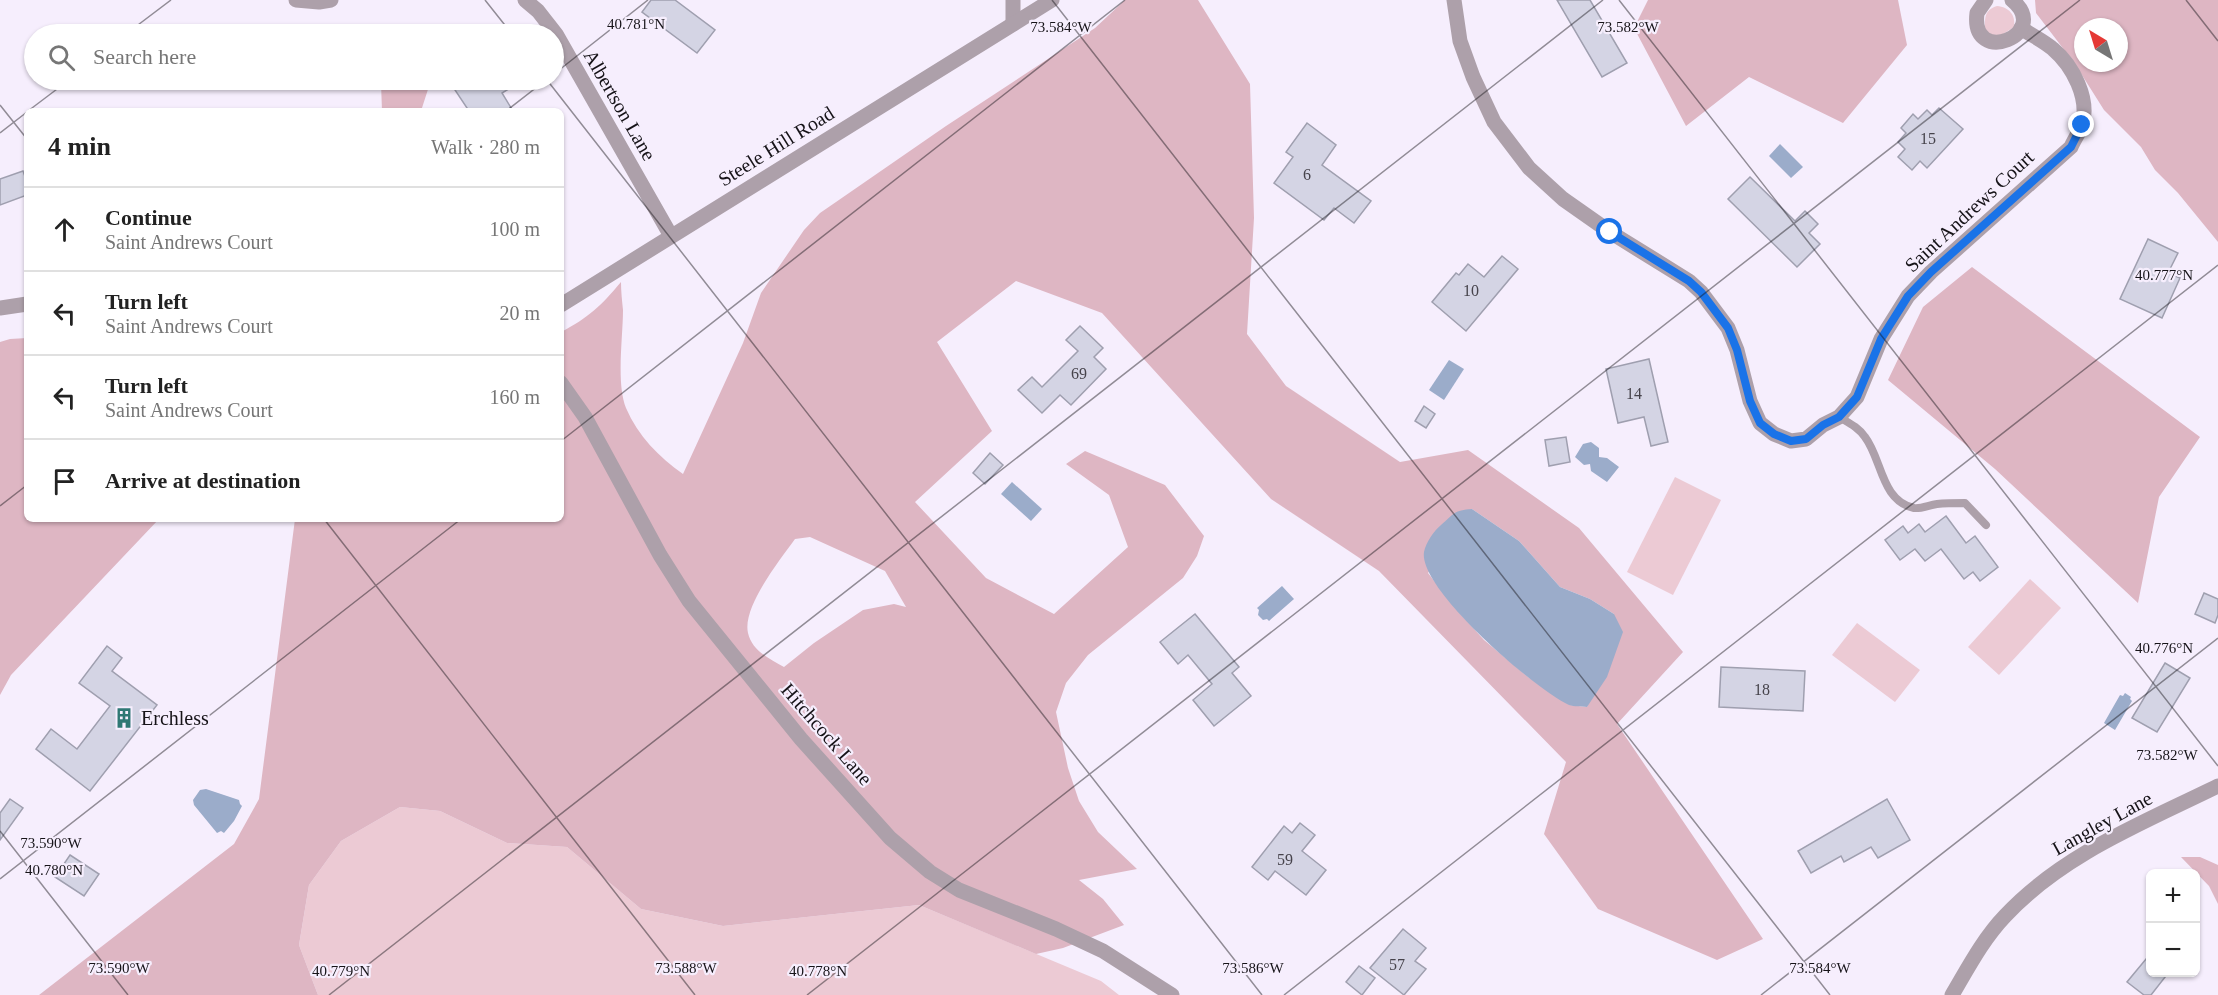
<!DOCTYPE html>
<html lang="en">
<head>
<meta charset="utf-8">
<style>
	body { margin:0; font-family:"Times New Roman",serif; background:#f2f2f2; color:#222 }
	.controls { position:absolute; right:18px; bottom:18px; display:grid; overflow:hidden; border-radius:9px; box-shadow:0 2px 4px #0004 }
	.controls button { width:54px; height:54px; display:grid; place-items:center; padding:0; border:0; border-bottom:2px solid #e0e0e0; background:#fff; color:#222; font:30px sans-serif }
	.compass { position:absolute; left:2074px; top:18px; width:54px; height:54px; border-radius:50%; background:#fff; box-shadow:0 2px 4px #0004; rotate:322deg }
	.stop { position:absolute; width:18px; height:18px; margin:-14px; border:4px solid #1a73e8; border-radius:50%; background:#fff }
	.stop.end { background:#1a73e8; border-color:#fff; box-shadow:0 2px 6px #0008 }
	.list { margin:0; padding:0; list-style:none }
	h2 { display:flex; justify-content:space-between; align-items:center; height:78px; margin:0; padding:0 24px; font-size:26px }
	h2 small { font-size:20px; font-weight:400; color:#767676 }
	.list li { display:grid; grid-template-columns:39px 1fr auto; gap:18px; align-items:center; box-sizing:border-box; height:84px; padding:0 24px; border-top:2px solid #e0e0e0 }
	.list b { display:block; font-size:22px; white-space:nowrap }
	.list p { margin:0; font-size:20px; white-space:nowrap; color:#767676 }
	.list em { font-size:20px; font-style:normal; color:#767676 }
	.icon { flex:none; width:33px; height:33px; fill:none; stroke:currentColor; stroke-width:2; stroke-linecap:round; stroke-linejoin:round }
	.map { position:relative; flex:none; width:2218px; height:995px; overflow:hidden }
	.search { position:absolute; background:#fff; box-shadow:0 2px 4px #0004; left:24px; top:24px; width:540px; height:66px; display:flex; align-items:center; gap:15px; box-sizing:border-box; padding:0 21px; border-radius:33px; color:#767676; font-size:22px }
	.panel { position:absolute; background:#fff; box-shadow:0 2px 4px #0004; left:24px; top:108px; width:540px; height:414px; border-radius:9px }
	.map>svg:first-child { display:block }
</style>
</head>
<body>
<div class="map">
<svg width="2218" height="995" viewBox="0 0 2218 995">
	<rect width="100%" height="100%" fill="#f6eefd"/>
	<g fill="#eccad4">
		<path d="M1997,6C2009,7 2016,15 2014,27L1997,38L1985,30C1985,18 1984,10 1997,6Z"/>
		<polygon points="1675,477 1721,500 1673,595 1627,572"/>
		<polygon points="2030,579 2061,608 1999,675 1968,647"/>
		<polygon points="1857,623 1920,670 1895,702 1832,655"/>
		<polygon points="400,807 440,811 507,843 567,847 641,909 723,926 919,905 1101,981 1119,995 318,995 299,945 309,885 341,841"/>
	</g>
	<g fill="#deb6c3" fill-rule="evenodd">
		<path d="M1125,0H1198L1250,84L1254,218L1247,334L1286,386L1400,462L1468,450L1579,528L1683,652L1617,724L1763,939L1717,960L1598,909L1544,834L1566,762L1379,571L1271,499L1102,313L1016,281L937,342L992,431L915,502L986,578L1054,614L1128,547L1109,495L1066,464L1085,451L1165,485L1204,536L1197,556L1183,578L1088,655L1066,683L1056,712L1068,768L1079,801L1098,832L1137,869L1079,880L1103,899L1124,925L1063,948L1036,954L919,905L723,926L641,909L567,847L507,843L440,811L400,807L341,841L309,885L299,945L318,995H39L234,844L259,799L295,519H561V332C588,318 601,306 621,282C621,291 622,301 623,310C623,337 616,383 626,408C638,436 659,457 683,474L743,343L761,293L804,230L820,213L836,202L946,126L1095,28ZM1472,509L1519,541L1560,587L1590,599L1614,614L1587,707L1570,705L1528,677L1484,640L1457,610L1428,573ZM810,537L885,571L906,607L894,604L863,610L814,643L784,667C770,659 752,651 748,633C742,607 780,560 795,539Z"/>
		<polygon points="1648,0 1898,0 1907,45 1843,123 1749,77 1686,126 1634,28"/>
		<path d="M2035,0H2218V242L2178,193L2155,170L2141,147L2104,110L2075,64L2036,13ZM2083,27H2119V63H2083Z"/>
		<polygon points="445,24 443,34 371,34 382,33 422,34"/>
		<polygon points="378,80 431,80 421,111 382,111 381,83"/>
		<polygon points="1972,267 2200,437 2159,497 2138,603 1995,469 1888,380 1923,307"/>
		<polygon points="27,338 27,519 159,519 11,675 0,695 0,342 10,339"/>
		<polygon points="2181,857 2200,857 2218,865 2218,904 2209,886"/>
	</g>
	<g fill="#9bacca">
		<polygon points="1780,144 1803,167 1791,178 1769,156"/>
		<polygon points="1449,360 1464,369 1444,400 1429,390"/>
		<polygon points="1591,442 1599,448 1599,457 1607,458 1619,467 1607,482 1591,471 1590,464 1584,465 1575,457 1583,444"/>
		<polygon points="1012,482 1042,509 1031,521 1001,494"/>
		<path d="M1472,509L1519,541L1560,587L1590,599L1614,614L1623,632L1607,677L1587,707C1581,706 1574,707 1569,705C1536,690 1418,589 1424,552C1426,542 1434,531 1441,525C1454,514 1454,510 1472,509Z"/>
		<polygon points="1282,586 1294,599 1269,621 1267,619 1263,620 1258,615 1259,610 1257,608"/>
		<polygon points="2125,693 2131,697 2130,699 2132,701 2115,730 2104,723 2120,695 2123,696"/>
		<polygon points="206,789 239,800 240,804 242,806 234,821 224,833 221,831 217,833 194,805 193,800 200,790"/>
	</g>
	<g fill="#d4d4e4" stroke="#9f9faf" stroke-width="1.5">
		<polygon points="651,0 675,0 715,30 697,53 642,12"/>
		<polygon points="1557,0 1590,0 1627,63 1602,77"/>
		<polygon points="471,80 523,80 502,93 513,111 469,111 455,90"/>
		<polygon points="1939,108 1963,129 1927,168 1920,161 1912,170 1898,157 1905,149 1898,142 1906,133 1901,128 1913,114 1918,119 1927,110 1932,115"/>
		<polygon points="1307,123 1336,145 1322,165 1371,201 1354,223 1334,208 1324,220 1274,183 1293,157 1286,152"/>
		<polygon points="23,171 27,182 27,195 0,205 0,179"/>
		<polygon points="1750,177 1795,221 1805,211 1818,224 1809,233 1820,244 1797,267 1728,199"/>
		<polygon points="2148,239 2178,253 2168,273 2180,278 2162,318 2120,299"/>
		<polygon points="1502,256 1518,269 1466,331 1432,302 1456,273 1459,275 1468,264 1484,277"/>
		<polygon points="1080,326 1103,348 1094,357 1106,369 1071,405 1060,395 1042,413 1018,390 1032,377 1042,387 1078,351 1066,340"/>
		<polygon points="1649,359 1668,442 1651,446 1644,417 1618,423 1606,369"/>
		<polygon points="1424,406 1435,414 1426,428 1415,421"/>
		<polygon points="1566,437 1570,462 1549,466 1545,440"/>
		<polygon points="990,453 1003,465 985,484 973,473"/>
		<polygon points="1946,516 1966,543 1975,536 1998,567 1980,581 1973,572 1964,579 1941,549 1925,561 1915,549 1900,560 1885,540 1903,526 1908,533 1919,524 1925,532"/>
		<polygon points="2204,593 2218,599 2218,615 2215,623 2195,614"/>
		<polygon points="1195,614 1239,667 1232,673 1251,696 1214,726 1193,700 1212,684 1188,655 1178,664 1160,642"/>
		<polygon points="107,646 122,658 112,671 157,705 90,791 36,749 51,729 77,749 110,706 79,683"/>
		<polygon points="2165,663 2190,678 2157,732 2132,718"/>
		<polygon points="1721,667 1805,671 1803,711 1719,707"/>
		<polygon points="10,799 23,808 0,840 0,813"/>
		<polygon points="1887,799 1910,840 1878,858 1871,847 1844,862 1841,856 1811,873 1798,851"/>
		<polygon points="1300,823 1315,835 1302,851 1326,870 1306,895 1275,871 1268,880 1252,867 1284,826 1292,833"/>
		<polygon points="70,855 99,874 84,896 55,877"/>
		<polygon points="1403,929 1426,948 1415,961 1426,969 1404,995 1370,968"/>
		<polygon points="2151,953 2151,972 2169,972 2151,995 2144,995 2127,982"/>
		<polygon points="1359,966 1375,978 1362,995 1346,982"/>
	</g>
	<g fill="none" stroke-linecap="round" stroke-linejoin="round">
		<path stroke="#ada0aa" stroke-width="8" d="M1839,417C1849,423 1858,427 1865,437C1882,459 1881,501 1914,508C1921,509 1929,505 1937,504C1946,503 1955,503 1965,503L1986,525"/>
		<g stroke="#ada0aa" stroke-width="15">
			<polyline points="296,0 319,2 331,0"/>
			<polyline points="525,0 538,11 556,34 671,236"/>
			<path d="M1454,0L1460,41L1473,77L1494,122L1529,168L1563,199L1610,232L1689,281L1701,292L1728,328L1737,350L1750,401L1760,423L1774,434L1791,441L1806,439L1823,425L1839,417L1857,397L1881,339L1908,296L1931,272L2071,147C2074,140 2079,133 2082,125C2090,99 2073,66 2053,49C2044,41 2031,35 2021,28"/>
			<path d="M1986,0L1977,13C1970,68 2053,34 2012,0"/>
			<polyline points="1013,24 1013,0"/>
			<polyline points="561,305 1052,0"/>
			<polyline points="0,308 27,304"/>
			<polyline points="561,383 585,417 660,555 689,601 801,739 890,838 930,872 959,890 1056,929 1103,951 1172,995"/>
			<path d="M1952,995C1968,968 1983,939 2005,916C2063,854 2143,823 2218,786"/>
		</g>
	</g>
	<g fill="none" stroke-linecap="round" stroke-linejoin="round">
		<polyline stroke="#1a73e8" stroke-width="8" points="1610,232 1689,281 1701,292 1728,328 1737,350 1750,401 1760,423 1774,434 1791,441 1806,439 1823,425 1839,417 1857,397 1881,339 1908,296 1931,272 2071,147 2082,125"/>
	</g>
	<path fill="none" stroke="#161318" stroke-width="1.5" stroke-opacity="0.45" d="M485,0L512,34M1052,0L1830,995M1619,0L2218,766M2186,0L2218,41M126,34L171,0M554,74L648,0M547,80L1262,995M0,105L27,139M28,111L69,80M506,111L546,80M0,133L27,112M561,441L1125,0M0,506L27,485M324,519L695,995M0,831L128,995M0,879L461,519M329,995L1603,0M807,995L2080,0M1284,995L2218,265M1761,995L2218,638"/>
	<defs>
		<g id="building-bare" transform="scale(1.62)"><path d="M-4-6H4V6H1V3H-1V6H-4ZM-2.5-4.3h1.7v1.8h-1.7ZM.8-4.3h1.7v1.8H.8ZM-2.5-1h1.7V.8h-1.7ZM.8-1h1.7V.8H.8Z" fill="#2f7874" stroke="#f6eefd" stroke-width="2.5" paint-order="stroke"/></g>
	</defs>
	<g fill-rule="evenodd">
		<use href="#building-bare" x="124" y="718"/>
	</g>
	<g text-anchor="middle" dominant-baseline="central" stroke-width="4.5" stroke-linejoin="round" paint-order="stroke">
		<g font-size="16" fill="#46434b">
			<text x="1928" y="138">15</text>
			<text x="1307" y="174">6</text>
			<text x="1471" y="290">10</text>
			<text x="1079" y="373">69</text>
			<text x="1634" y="393">14</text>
			<text x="1762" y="689">18</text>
			<text x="1285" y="859">59</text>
			<text x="1397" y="964">57</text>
		</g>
		<g font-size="20" fill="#161318" stroke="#f6eefd">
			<text transform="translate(620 105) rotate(60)">Albertson Lane</text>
			<text transform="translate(776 146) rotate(-32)">Steele Hill Road</text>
			<text transform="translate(1969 211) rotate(-43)">Saint Andrews Court</text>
			<text transform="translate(827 734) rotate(49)">Hitchcock Lane</text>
			<text transform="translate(2102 823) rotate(-29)">Langley Lane</text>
		</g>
		<g font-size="20" fill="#161318" stroke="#f6eefd" text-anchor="start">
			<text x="141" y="718">Erchless</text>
		</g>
	</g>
	<g font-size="15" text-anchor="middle" fill="#161318" stroke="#f6eefd" stroke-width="4.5" stroke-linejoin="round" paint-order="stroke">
		<text x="636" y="29">40.781°N</text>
		<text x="1061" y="32">73.584°W</text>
		<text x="1628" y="32">73.582°W</text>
		<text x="2164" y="280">40.777°N</text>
		<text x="2164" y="653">40.776°N</text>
		<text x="2167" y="760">73.582°W</text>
		<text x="51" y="848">73.590°W</text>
		<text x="54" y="875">40.780°N</text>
		<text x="119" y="973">73.590°W</text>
		<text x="686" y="973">73.588°W</text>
		<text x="1253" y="973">73.586°W</text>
		<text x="1820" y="973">73.584°W</text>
		<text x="341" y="976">40.779°N</text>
		<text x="818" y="976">40.778°N</text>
	</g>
</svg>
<div class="controls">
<button>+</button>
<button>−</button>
</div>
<svg class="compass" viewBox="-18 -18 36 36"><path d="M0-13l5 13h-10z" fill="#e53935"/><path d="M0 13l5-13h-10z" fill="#767676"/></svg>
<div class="stop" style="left:1610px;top:232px"></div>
<div class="stop end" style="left:2082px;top:125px"></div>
<div class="search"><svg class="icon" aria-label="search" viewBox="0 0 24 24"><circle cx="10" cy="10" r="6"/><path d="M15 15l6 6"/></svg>Search here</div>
<section class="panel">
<h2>4 min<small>Walk · 280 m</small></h2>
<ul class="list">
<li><svg class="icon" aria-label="ahead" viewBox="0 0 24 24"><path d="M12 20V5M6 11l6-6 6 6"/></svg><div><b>Continue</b><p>Saint Andrews Court</p></div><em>100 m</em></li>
<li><svg class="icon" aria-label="left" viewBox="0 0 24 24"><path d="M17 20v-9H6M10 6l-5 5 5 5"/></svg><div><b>Turn left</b><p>Saint Andrews Court</p></div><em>20 m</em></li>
<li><svg class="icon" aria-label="left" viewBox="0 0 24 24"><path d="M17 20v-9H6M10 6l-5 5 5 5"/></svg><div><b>Turn left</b><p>Saint Andrews Court</p></div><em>160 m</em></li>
<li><svg class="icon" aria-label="arrive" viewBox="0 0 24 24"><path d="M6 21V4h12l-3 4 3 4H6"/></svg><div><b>Arrive at destination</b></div></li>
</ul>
</section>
</div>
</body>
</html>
